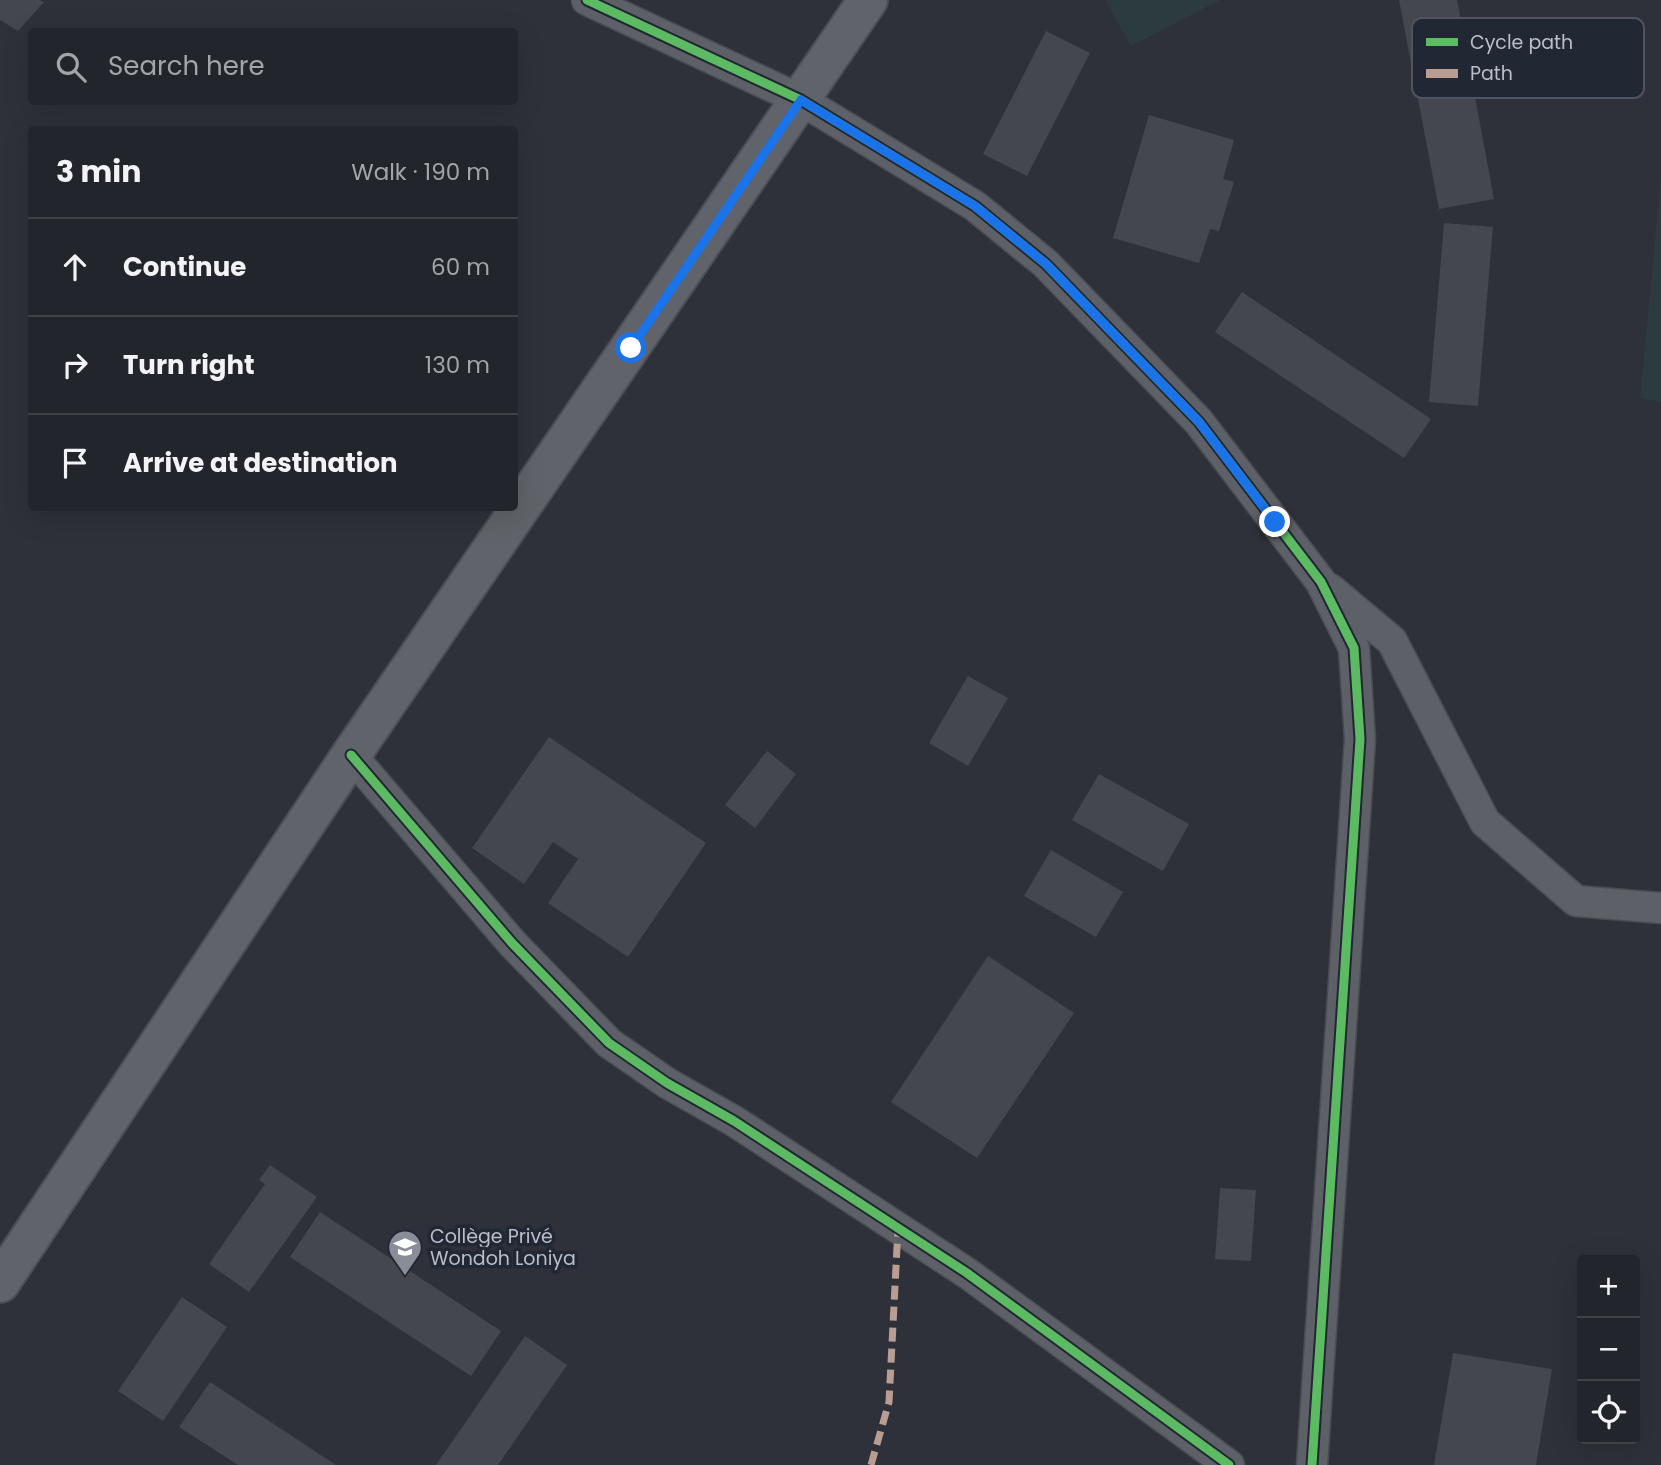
<!DOCTYPE html>
<html lang="en">
<head>
<meta charset="utf-8">
<style>
	body { margin:0; font-family:Poppins,sans-serif; background:#2a2d33; color:#f1f3f6 }
	.controls { position:absolute; right:21px; bottom:21px; display:grid; overflow:hidden; border-radius:7px; box-shadow:0 7px 28px #0002 }
	.controls button { width:63px; height:63px; display:grid; place-items:center; padding:0; border:0; border-bottom:2px solid #3f4247; background:#22252b; color:#f1f3f6; font:35px sans-serif }
	.stop { position:absolute; width:21px; height:21px; margin:-16px; border:5px solid #1a73e8; border-radius:50%; background:#fff }
	.stop.end { background:#1a73e8; border-color:#fff; box-shadow:0 2px 7px #0008 }
	.list { margin:0; padding:0; list-style:none }
	h2 { display:flex; justify-content:space-between; align-items:center; height:91px; margin:0; padding:0 28px; font-size:30px }
	h2 small { font-size:23px; font-weight:400; color:#a2a5a9 }
	.list li { display:grid; grid-template-columns:46px 1fr auto; gap:21px; align-items:center; box-sizing:border-box; height:98px; padding:0 28px; border-top:2px solid #3f4247 }
	.list b { display:block; font-size:26px; white-space:nowrap }
	.list em { font-size:23px; font-style:normal; color:#a2a5a9 }
	.icon { flex:none; width:38px; height:38px; fill:none; stroke:currentColor; stroke-width:2; stroke-linecap:round; stroke-linejoin:round }
	.map { position:relative; flex:none; width:1661px; height:1465px; overflow:hidden }
	.search { position:absolute; background:#22252b; box-shadow:0 7px 28px #0002; left:28px; top:28px; width:490px; height:77px; display:flex; align-items:center; gap:18px; box-sizing:border-box; padding:0 24px; border-radius:7px; color:#a2a5a9; font-size:26px }
	.panel { position:absolute; background:#22252b; box-shadow:0 7px 28px #0002; left:28px; top:126px; width:490px; height:385px; border-radius:7px }
	.map>svg:first-child { display:block }
</style>
</head>
<body>
<div class="map">
<svg width="1661" height="1465" viewBox="0 0 1661 1465">
	<rect width="100%" height="100%" fill="#2e3139"/>
	<g fill="#2c3b3f">
		<polygon points="1105,0 1220,0 1131,46"/>
		<polygon points="1661,177 1661,402 1640,398"/>
	</g>
	<g fill="#44474e">
		<polygon points="0,0 39,0 44,2 18,31 0,20"/>
		<polygon points="1399,0 1457,0 1494,199 1439,209"/>
		<polygon points="1046,31 1090,53 1027,176 983,154"/>
		<polygon points="1149,115 1234,140 1223,179 1234,182 1219,231 1210,229 1199,263 1113,238"/>
		<polygon points="1444,223 1493,227 1478,406 1429,402"/>
		<polygon points="1242,292 1431,419 1404,458 1215,332"/>
		<polygon points="968,676 1008,698 968,766 929,743"/>
		<polygon points="549,737 706,843 628,957 548,903 578,859 553,842 524,884 472,848"/>
		<polygon points="767,751 796,774 755,828 725,805"/>
		<polygon points="1099,774 1189,824 1163,871 1072,820"/>
		<polygon points="1051,850 1123,892 1096,937 1024,896"/>
		<polygon points="988,956 1074,1013 977,1158 891,1102"/>
		<polygon points="270,1165 317,1197 249,1292 209,1264 265,1184 259,1180"/>
		<polygon points="1220,1188 1256,1190 1251,1261 1215,1259"/>
		<polygon points="320,1212 501,1331 471,1376 290,1257"/>
		<polygon points="182,1297 227,1327 163,1421 118,1391"/>
		<polygon points="525,1336 567,1365 498,1465 436,1465"/>
		<polygon points="1453,1353 1552,1369 1536,1465 1434,1465"/>
		<polygon points="210,1382 336,1465 238,1465 179,1427"/>
	</g>
	<g fill="none" stroke-linecap="round" stroke-linejoin="round">
		<g stroke="#4a4c52" stroke-width="33">
			<g id="street">
				<polyline points="587,0 801,100 975,206 1046,264 1199,422 1321,582 1354,648 1360,739 1312,1465"/>
				<polyline points="1330,589 1392,641 1485,822 1576,901 1661,908"/>
				<polyline points="351,755 512,943 609,1043 667,1083 734,1121 967,1273 1229,1465"/>
			</g>
		</g>
		<g stroke="#4b4e56" stroke-width="42">
			<polyline id="primary" points="0,1283 351,755 868,0"/>
		</g>
		<use href="#street" stroke="#5e6067" stroke-width="30"/>
		<use href="#primary" stroke="#606369" stroke-width="38"/>
		<polyline stroke="#b99d93" stroke-width="7" stroke-dasharray="14 7" stroke-linecap="butt" points="871,1465 889,1402 898,1228"/>
		<g stroke="#212733" stroke-width="13">
			<g id="cycleway">
				<polyline points="587,0 801,100 975,206 1046,264 1199,422 1321,582 1354,648 1360,739 1312,1465"/>
				<polyline points="351,755 512,943 609,1043 667,1083 734,1121 967,1273 1229,1465"/>
			</g>
		</g>
		<use href="#cycleway" stroke="#5cba63" stroke-width="9"/>
	</g>
	<g fill="none" stroke-linecap="round" stroke-linejoin="round">
		<polyline stroke="#1a73e8" stroke-width="9" points="631,348 801,100 975,206 1046,264 1199,422 1275,522"/>
	</g>
	<defs>
		<g id="school-pin" transform="scale(1.75)"><path d="M0 17L-7.5 6A9.5 9.5 0 1 1 7.5 6Z" fill="#888d97" stroke="#212733"/><path d="M0-5L7-2L0 1L-7-2ZM-4 1L0 2.5L4 1V4Q0 6-4 4Z" fill="#fff"/></g>
	</defs>
	<g fill-rule="evenodd">
		<use href="#school-pin" x="405" y="1247"/>
	</g>
	<g text-anchor="middle" dominant-baseline="central" stroke-width="7" stroke-linejoin="round" paint-order="stroke">
		<g font-size="19" fill="#b9bec9" stroke="#212733" text-anchor="start">
			<text x="430" y="1236">Collège Privé<tspan x="430" dy="22">Wondoh Loniya</tspan></text>
		</g>
	</g>
	<rect x="1412" y="18" width="232" height="80" rx="10" fill="#212733" stroke="#4f5460" stroke-width="2"/>
	<rect x="1426" y="38" width="32" height="8" fill="#5cba63"/>
	<rect x="1426" y="69" width="32" height="9" fill="#b99d93"/>
	<g font-size="19" fill="#b9bec9">
		<text x="1470" y="49">Cycle path</text>
		<text x="1470" y="80">Path</text>
	</g>
</svg>
<div class="controls">
<button>+</button>
<button>−</button>
<button><svg class="icon" aria-label="locate" viewBox="0 0 24 24"><circle cx="12" cy="12" r="6"/><path d="M12 2v4M12 18v4M2 12h4M18 12h4"/></svg></button>
</div>
<div class="stop" style="left:631px;top:348px"></div>
<div class="stop end" style="left:1275px;top:522px"></div>
<div class="search"><svg class="icon" aria-label="search" viewBox="0 0 24 24"><circle cx="10" cy="10" r="6"/><path d="M15 15l6 6"/></svg>Search here</div>
<section class="panel">
<h2>3 min<small>Walk · 190 m</small></h2>
<ul class="list">
<li><svg class="icon" aria-label="ahead" viewBox="0 0 24 24"><path d="M12 20V5M6 11l6-6 6 6"/></svg><div><b>Continue</b></div><em>60 m</em></li>
<li><svg class="icon" aria-label="right" viewBox="0 0 24 24"><path d="M7 20v-9h11M14 6l5 5-5 5"/></svg><div><b>Turn right</b></div><em>130 m</em></li>
<li><svg class="icon" aria-label="arrive" viewBox="0 0 24 24"><path d="M6 21V4h12l-3 4 3 4H6"/></svg><div><b>Arrive at destination</b></div></li>
</ul>
</section>
</div>
</body>
</html>
